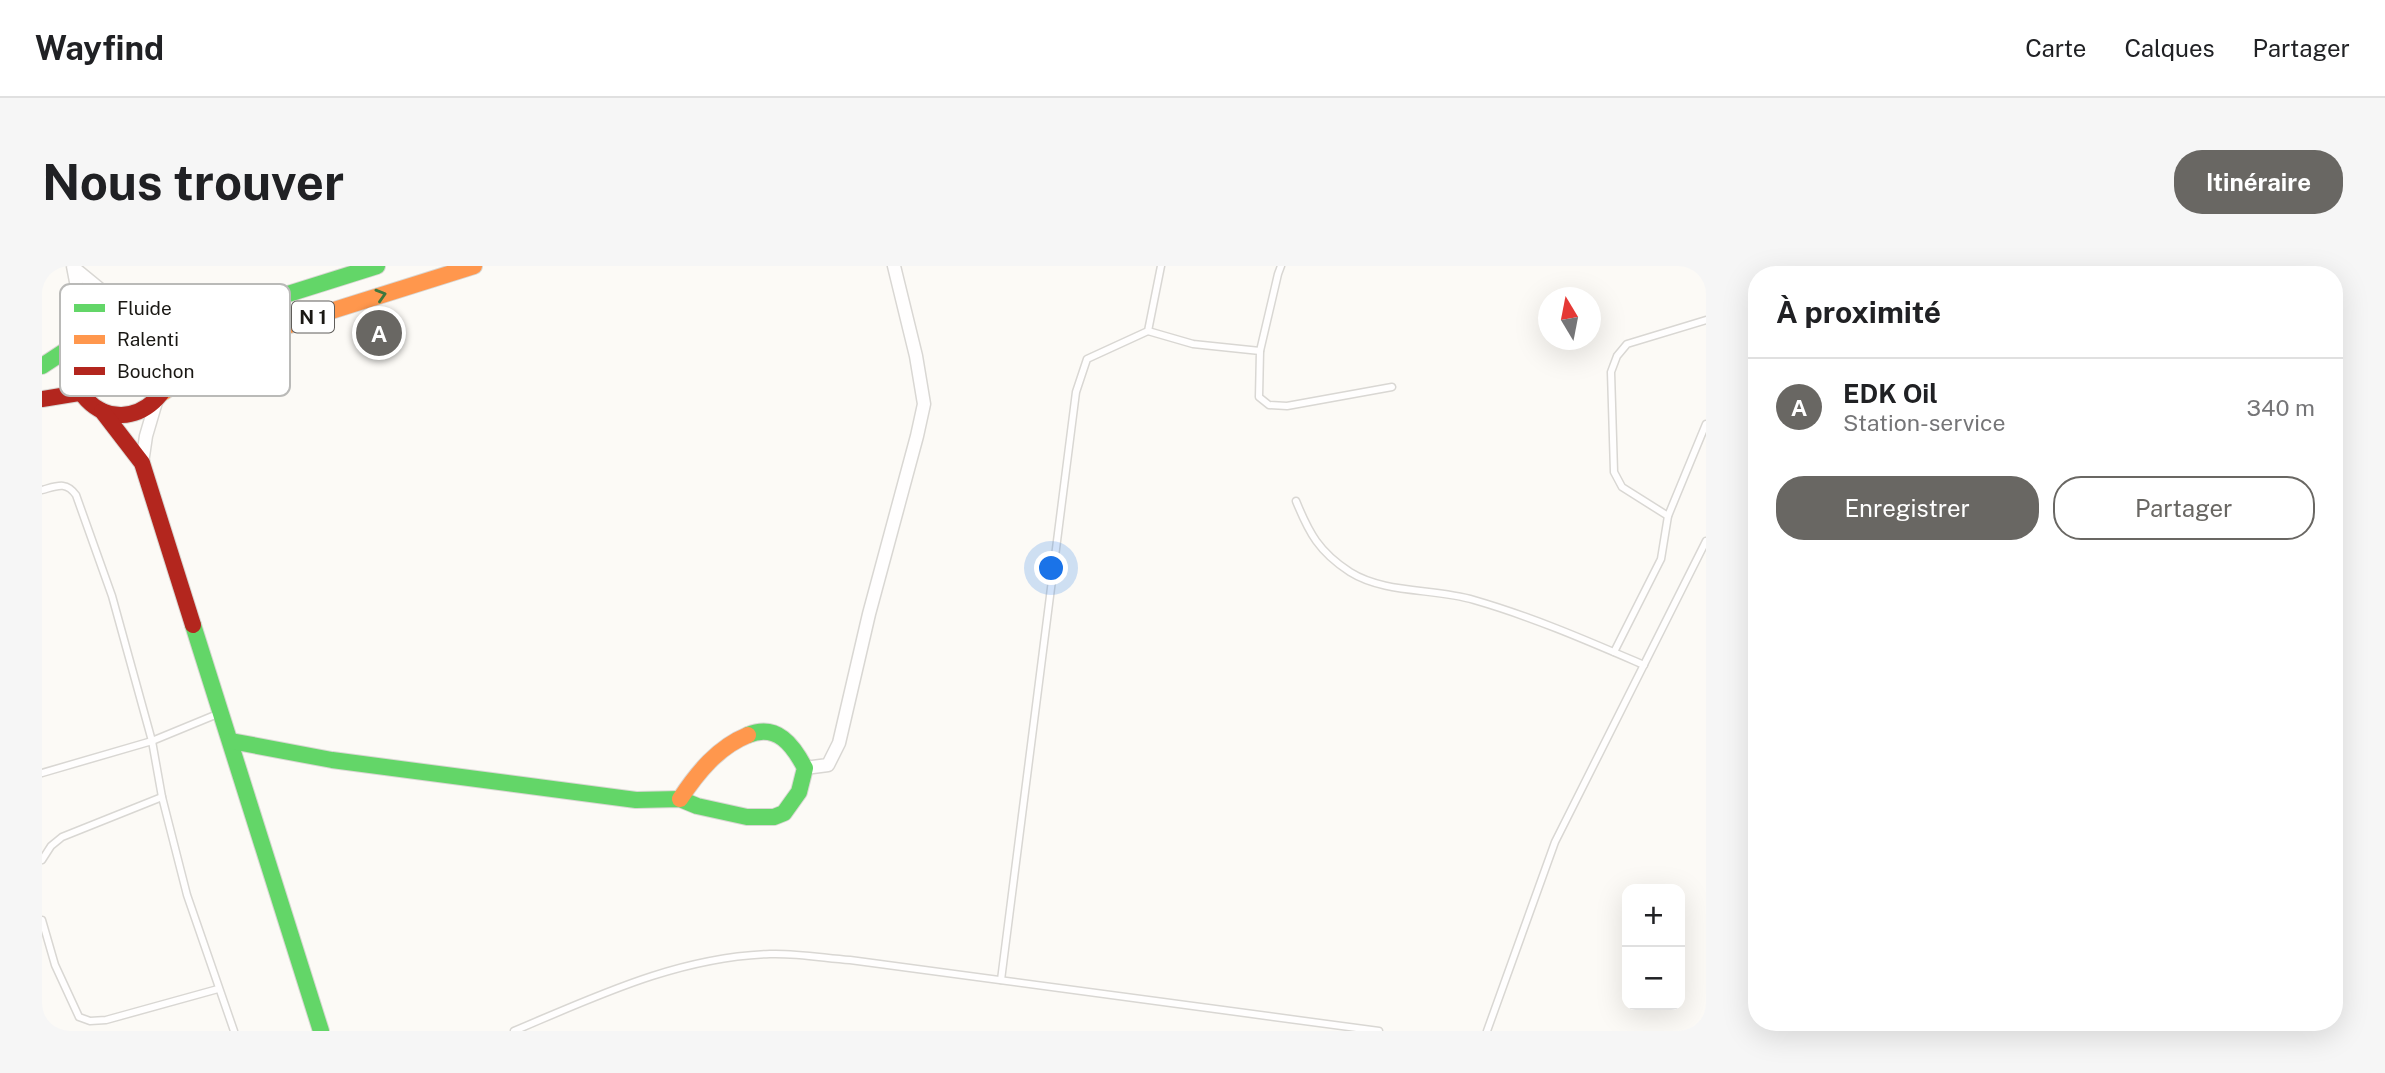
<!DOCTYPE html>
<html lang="fr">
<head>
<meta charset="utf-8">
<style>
	body { margin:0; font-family:"Public Sans",sans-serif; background:#f6f6f6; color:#202124 }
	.controls { position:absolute; right:21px; bottom:21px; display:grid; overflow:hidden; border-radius:14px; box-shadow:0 7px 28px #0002 }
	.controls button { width:63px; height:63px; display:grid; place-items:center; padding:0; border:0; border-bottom:2px solid #e0e0e0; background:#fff; color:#202124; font:35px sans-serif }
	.compass { position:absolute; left:1496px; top:21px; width:63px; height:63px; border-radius:50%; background:#fff; box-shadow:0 7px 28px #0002; rotate:350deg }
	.you { position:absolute; left:1010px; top:303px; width:24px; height:24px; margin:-18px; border:5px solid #fff; border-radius:50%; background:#1a73e8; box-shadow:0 0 0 10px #1a73e833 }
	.badge { display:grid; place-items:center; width:46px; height:46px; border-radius:50%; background:#696763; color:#fff; font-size:23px; font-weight:700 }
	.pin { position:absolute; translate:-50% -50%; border:4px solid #fff; box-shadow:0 2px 7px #0006 }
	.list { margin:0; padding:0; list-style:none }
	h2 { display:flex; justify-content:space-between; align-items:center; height:91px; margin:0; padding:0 28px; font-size:30px }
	h2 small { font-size:23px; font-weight:400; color:#757577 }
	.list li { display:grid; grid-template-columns:46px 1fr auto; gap:21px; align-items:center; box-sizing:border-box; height:98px; padding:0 28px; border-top:2px solid #e0e0e0 }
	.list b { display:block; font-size:26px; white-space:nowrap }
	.list p { margin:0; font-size:23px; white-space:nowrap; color:#757577 }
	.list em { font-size:23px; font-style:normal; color:#757577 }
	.actions { display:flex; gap:14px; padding:21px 28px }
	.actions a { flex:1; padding:16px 0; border:2px solid #696763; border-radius:28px; text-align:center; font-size:24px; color:#696763 }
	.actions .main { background:#696763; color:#fff }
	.map { position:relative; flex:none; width:1664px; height:765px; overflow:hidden; border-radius:28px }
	header { display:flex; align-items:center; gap:42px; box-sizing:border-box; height:98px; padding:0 35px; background:#fff; border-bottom:2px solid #e0e0e0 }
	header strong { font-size:33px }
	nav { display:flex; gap:38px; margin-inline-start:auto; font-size:24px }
	.intro { display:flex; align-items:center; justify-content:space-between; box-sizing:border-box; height:168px; padding:0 42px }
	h1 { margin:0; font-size:49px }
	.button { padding:18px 32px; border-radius:28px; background:#696763; color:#fff; font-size:24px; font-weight:700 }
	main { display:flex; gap:42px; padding:0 42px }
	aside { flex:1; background:#fff; border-radius:28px; box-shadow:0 7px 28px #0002 }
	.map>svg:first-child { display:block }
</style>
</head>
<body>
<header>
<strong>Wayfind</strong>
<nav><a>Carte</a><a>Calques</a><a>Partager</a></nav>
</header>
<div class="intro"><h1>Nous trouver</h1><a class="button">Itinéraire</a></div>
<main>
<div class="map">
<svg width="1664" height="765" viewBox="0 0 1664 765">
	<rect width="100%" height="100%" fill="#fcfaf6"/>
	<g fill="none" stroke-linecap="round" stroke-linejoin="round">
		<g stroke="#d9d7d3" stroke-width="9">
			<g id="lane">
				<polyline points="1106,65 1151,78 1218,85 1217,131 1227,139 1245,140 1350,121"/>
				<polyline points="1218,85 1236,8 1239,0"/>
				<path d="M0,224C15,220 24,215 34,229L70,330L110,475L120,531L145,629L192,765"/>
				<path d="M1254,235C1267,267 1277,286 1308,306C1343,328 1393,322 1432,334C1491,351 1546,375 1602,399"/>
				<polyline points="1626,250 1580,221 1572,206 1569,106 1575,90 1585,78 1664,54"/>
				<polyline points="1572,386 1619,293 1626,250 1664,158"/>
				<polyline points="0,507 110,475 178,447"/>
				<polyline points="0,594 9,580 20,571 120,531"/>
				<polyline points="0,654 13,699 37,751 48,755 64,754 176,723"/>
				<polyline points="959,714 1034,126 1045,93 1106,65 1119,0"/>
				<path d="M472,765C555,730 636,691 728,688C754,687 782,692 808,694L1337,765"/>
				<polyline points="1445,765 1513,576 1664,275"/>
			</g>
		</g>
		<g stroke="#d9d7d3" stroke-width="15">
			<g id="street">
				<polyline points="31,0 36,26 38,68"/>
				<polyline points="32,2 88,48"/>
				<polyline points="100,197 104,170 114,136"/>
				<polyline points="763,502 786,499 797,477 827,348 875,170 882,138 874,90 852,0"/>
			</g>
		</g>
		<g stroke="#d9d7d3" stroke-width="18">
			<g id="fast">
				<polyline points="177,45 227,34 335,0"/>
				<polyline points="0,100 32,79"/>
				<polyline points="151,359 279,765"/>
				<path d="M189,475L290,494L594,534L638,533L655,540L705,551H732L742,547L757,526L763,502C751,479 735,457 706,469"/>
			</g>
		</g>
		<g stroke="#d9d7d3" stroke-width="18">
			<g id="slow">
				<polyline points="122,126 182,83 270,51 432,0"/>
				<path d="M638,533C655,507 676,481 706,469"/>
			</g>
		</g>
		<g stroke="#d9d7d3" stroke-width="18">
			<g id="jam">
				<path d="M98,51C105,56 113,61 119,68C155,116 88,178 45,134C36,125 31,114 29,102C26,77 45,51 71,48C85,47 99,52 113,51C135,51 156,48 177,45"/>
				<polyline points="0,133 37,127"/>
				<polyline points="60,145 100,197 151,359"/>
			</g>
		</g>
		<use href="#lane" stroke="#fffefe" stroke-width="6"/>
		<use href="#street" stroke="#fffefe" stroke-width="12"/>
		<use href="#fast" stroke="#63d668" stroke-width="16"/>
		<use href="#slow" stroke="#ff974d" stroke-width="16"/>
		<use href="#jam" stroke="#b3261e" stroke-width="16"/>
	</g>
	<defs><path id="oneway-chevron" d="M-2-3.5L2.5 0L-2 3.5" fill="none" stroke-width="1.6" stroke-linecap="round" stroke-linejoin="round" transform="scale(1.75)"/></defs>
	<use stroke="#3e773e" href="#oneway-chevron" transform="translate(339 29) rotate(-17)"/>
	<g text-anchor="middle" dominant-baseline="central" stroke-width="5" stroke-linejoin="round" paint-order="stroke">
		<rect fill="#fff" stroke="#5f5d5a" stroke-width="2" x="250" y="35.5" width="42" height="31" rx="5"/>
		<g font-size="19" font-weight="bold" fill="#1a1814">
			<text x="271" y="51">N 1</text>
		</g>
	</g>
	<rect x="18" y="18" width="230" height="112" rx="10" fill="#fff" stroke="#babab8" stroke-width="2"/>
	<rect x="32" y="38" width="31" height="8" fill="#63d668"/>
	<rect x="32" y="69" width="31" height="9" fill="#ff974d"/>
	<rect x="32" y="101" width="31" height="8" fill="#b3261e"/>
	<g font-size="19" fill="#1a1814">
		<text x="75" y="49">Fluide</text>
		<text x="75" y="80">Ralenti</text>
		<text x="75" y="112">Bouchon</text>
	</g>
</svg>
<div class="controls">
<button>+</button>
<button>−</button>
</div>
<svg class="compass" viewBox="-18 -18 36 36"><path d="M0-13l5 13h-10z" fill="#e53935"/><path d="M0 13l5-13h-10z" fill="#757577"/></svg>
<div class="you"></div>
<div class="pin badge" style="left:337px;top:67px">A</div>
</div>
<aside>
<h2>À proximité<small></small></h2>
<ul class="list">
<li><span class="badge">A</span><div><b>EDK Oil</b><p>Station-service</p></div><em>340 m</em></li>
</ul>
<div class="actions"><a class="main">Enregistrer</a><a>Partager</a></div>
</aside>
</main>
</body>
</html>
